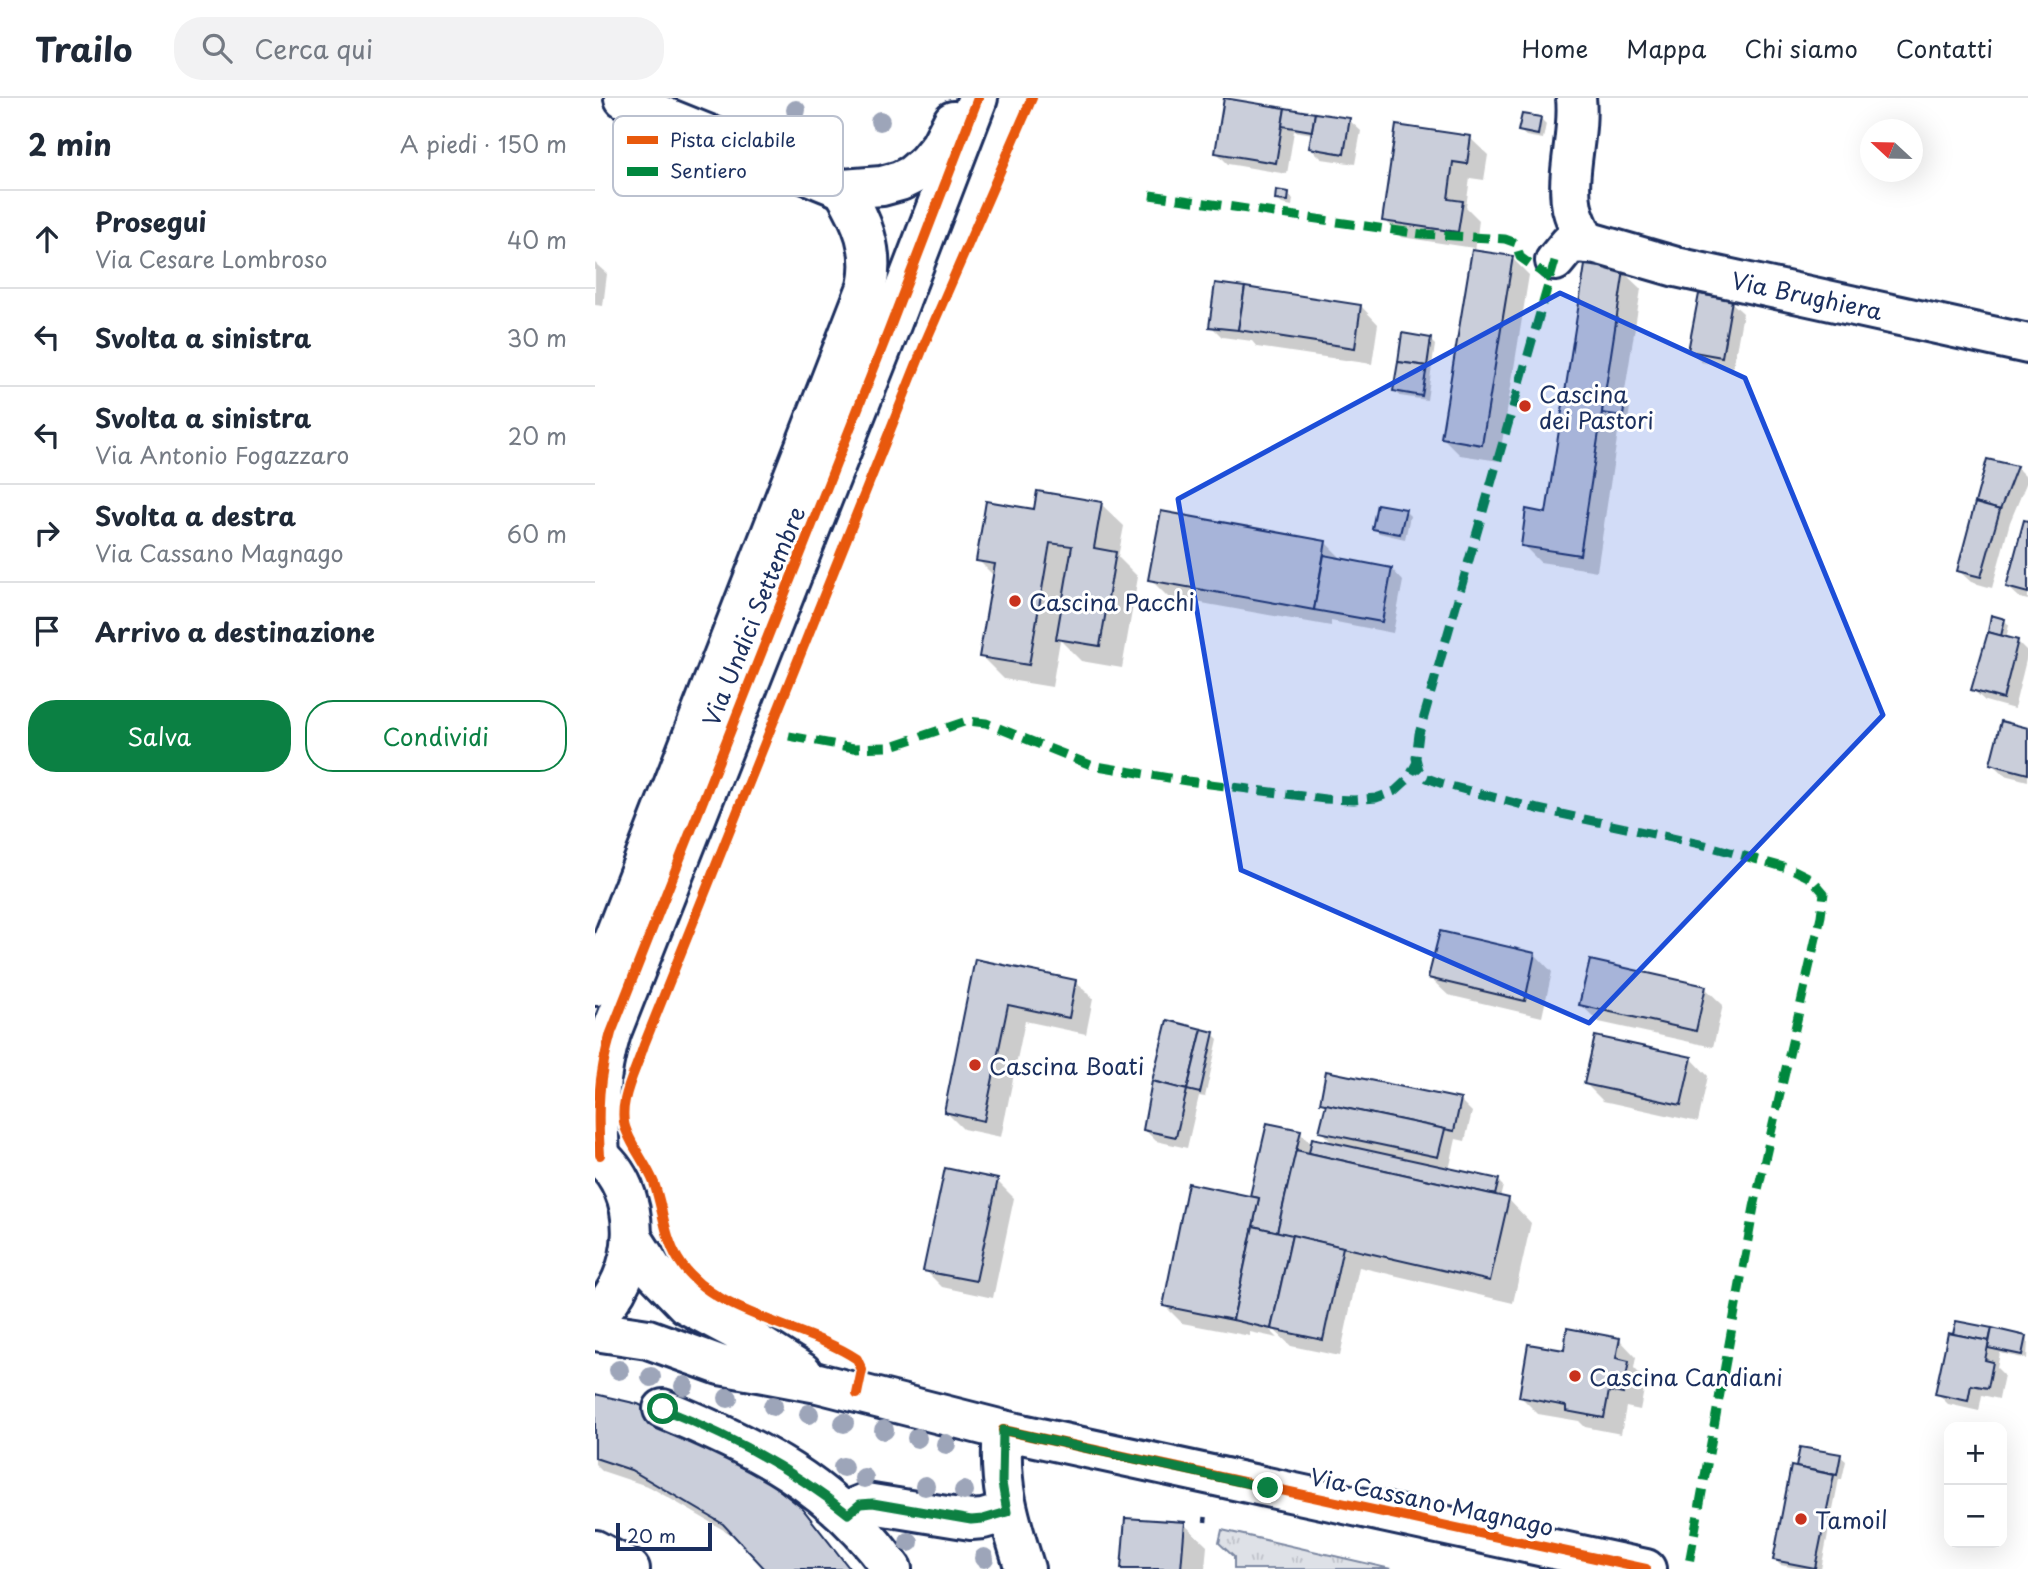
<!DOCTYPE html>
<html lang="it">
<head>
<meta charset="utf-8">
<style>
	body { margin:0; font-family:"Playpen Sans",sans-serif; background:#f2f2f3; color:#1f2937 }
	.controls { position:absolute; right:21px; bottom:21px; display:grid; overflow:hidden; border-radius:14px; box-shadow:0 7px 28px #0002 }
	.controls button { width:63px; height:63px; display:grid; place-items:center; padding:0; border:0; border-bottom:2px solid #e0e1e3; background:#fff; color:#1f2937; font:35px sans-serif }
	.compass { position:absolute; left:1265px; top:21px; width:63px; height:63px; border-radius:50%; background:#fff; box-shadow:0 7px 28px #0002; rotate:292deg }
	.scale { position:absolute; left:21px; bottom:18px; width:96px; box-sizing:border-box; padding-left:7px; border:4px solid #1b2f5e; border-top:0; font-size:19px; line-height:24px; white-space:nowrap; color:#1b2f5e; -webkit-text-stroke:5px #fff; paint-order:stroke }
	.stop { position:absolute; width:21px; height:21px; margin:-16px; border:5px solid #0b8043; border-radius:50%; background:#fff }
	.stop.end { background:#0b8043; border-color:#fff; box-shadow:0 2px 7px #0008 }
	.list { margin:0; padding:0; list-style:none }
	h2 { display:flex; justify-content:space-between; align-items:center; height:91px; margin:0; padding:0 28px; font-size:30px }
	h2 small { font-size:23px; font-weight:400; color:#747a83 }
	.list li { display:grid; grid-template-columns:46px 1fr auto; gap:21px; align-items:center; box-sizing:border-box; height:98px; padding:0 28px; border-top:2px solid #e0e1e3 }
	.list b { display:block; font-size:26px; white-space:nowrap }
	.list p { margin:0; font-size:23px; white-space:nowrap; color:#747a83 }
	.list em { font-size:23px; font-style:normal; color:#747a83 }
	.actions { display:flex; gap:14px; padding:21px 28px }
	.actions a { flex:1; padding:16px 0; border:2px solid #0b8043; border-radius:28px; text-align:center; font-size:24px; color:#0b8043 }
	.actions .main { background:#0b8043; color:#fff }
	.icon { flex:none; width:38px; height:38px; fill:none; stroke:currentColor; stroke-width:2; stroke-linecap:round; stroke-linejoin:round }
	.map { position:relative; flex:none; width:1433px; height:1471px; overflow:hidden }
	header { display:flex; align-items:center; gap:42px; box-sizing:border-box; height:98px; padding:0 35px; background:#fff; border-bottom:2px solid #e0e1e3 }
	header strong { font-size:33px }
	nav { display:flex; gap:38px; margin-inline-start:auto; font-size:24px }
	.search { width:490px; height:63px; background:#f2f2f3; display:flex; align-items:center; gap:18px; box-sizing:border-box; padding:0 24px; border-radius:28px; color:#747a83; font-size:26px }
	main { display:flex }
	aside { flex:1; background:#fff }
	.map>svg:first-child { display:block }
</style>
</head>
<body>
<header>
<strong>Trailo</strong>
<div class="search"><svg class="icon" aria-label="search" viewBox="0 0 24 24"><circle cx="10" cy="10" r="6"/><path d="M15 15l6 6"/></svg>Cerca qui</div>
<nav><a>Home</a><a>Mappa</a><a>Chi siamo</a><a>Contatti</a></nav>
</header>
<main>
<aside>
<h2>2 min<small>A piedi · 150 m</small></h2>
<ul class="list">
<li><svg class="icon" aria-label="ahead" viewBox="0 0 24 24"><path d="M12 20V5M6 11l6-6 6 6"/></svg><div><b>Prosegui</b><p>Via Cesare Lombroso</p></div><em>40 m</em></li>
<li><svg class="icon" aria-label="left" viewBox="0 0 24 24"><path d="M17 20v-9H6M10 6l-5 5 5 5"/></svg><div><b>Svolta a sinistra</b></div><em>30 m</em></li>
<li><svg class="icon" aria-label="left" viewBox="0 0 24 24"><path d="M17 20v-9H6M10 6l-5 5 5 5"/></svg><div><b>Svolta a sinistra</b><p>Via Antonio Fogazzaro</p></div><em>20 m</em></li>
<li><svg class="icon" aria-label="right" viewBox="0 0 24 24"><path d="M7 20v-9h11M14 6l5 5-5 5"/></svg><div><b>Svolta a destra</b><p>Via Cassano Magnago</p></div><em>60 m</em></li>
<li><svg class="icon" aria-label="arrive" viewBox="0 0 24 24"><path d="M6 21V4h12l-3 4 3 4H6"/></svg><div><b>Arrivo a destinazione</b></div></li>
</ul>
<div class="actions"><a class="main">Salva</a><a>Condividi</a></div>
</aside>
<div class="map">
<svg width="1433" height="1471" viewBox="0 0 1433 1471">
	<defs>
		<pattern id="grass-tufts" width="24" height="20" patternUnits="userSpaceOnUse" patternTransform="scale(1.75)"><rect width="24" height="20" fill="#dee1e7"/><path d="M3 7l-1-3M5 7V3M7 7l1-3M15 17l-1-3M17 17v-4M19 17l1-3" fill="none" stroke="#bec1c9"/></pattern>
	</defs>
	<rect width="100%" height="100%" fill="#fff"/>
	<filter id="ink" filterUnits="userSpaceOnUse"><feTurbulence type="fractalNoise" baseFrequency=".0143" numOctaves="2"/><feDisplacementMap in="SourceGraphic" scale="14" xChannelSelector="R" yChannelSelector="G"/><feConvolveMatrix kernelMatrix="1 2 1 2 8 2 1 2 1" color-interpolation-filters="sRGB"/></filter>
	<g filter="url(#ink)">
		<polygon fill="url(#grass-tufts)" stroke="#7c88a2" stroke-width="2" points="627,1432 796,1471 639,1471 639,1459 624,1445"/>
		<g fill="#0003">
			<polygon points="631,2 754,22 766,33 760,66 727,61 716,50 718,36 699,33 692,76 633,66 622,55"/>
			<polygon points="946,21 951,26 948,41 931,38 925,33"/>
			<polygon points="875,40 893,57 889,82 875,80 871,109 884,122 880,154 917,160 934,177 904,363 865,357 848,340 879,150 806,139 789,122"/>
			<polygon points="693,96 698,101 697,108 687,106 681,101"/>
			<polygon points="0,165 12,176 8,208 0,207"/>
			<polygon points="1028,174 1046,191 1028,305 1035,310 1033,322 1025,321 1002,473 945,464 928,447 953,417"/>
			<polygon points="1136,204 1148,215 1138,270 1106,264 1095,252"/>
			<polygon points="766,208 783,226 777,266 662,249 657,243 627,239 616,228"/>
			<polygon points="835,242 840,247 832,302 805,298 800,293"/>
			<polygon points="1393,363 1422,370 1433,381 1415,424 1397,490 1376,484 1364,473"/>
			<polygon points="506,406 529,428 523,459 543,479 527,570 486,563 465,542 457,589 409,581 386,558 400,479 383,462 440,413"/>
			<polygon points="810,413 815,418 810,441 784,435 778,430"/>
			<polygon points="1433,424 1433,502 1425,500 1413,489"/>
			<polygon points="730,444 748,462 797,471 808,483 798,535 736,523 736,528 573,499 555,481"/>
			<polygon points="1409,522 1414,527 1411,541 1422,543 1433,554 1419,611 1390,603 1378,592"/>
			<polygon points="1433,632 1433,683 1409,677 1397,666"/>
			<polygon points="940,856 957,874 947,919 853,897 835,880"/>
			<polygon points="381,863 481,884 498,901 491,936 430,923 406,1039 368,1031 351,1014"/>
			<polygon points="1110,890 1128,907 1118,949 1004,924 986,907"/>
			<polygon points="618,936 623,941 610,999 604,998 592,1050 561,1043 550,1032"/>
			<polygon points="1096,960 1113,978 1103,1024 1008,1003 991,986"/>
			<polygon points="866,1003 877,1014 870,1043 861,1041 854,1072 903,1083 908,1088 905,1100 914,1102 936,1125 918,1205 764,1169 745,1258 696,1248 671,1224 669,1226 683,1240 655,1234 655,1238 587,1225 570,1208 660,1101 657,1097 705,1034 718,1047 740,1047 726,1034 732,1009 727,1004"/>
			<polygon points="402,1083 419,1100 398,1200 347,1189 330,1172"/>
			<polygon points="1362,1225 1430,1239 1433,1242 1432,1261 1405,1255 1402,1270 1409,1277 1404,1301 1387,1297 1384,1313 1353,1306 1342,1295 1363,1239"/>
			<polygon points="1024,1241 1041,1259 1039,1270 1051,1282 1045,1312 1031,1309 1026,1336 990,1329 984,1323 943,1316 926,1299 970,1254"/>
			<polygon points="0,1298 206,1411 224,1430 256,1471 172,1471 144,1441 55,1389 7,1373 0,1366"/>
			<polygon points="1206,1351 1245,1358 1251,1363 1247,1381 1244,1381 1226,1471 1208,1471 1185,1467 1180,1461"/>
			<polygon points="589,1426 612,1448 610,1471 528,1471"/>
		</g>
		<g fill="#caceda" stroke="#1b2f5e" stroke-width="2">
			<polygon points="629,0 690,10 681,65 620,55"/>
			<polygon points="690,10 720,15 717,33 687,28"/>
			<polygon points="720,15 755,20 749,56 714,50"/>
			<polygon points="927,16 946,19 943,37 923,33"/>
			<polygon points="801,27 876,38 872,66 858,64 853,101 868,103 863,134 787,123"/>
			<polygon points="681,92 694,94 693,103 680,102"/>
			<polygon points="877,152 918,158 887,347 846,340"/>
			<polygon points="990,167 1029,172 985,457 926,448 931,411 951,415"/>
			<polygon points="620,185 650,189 643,232 614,229"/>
			<polygon points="650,189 766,207 760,250 643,232"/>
			<polygon points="1104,196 1137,202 1127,259 1093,253"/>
			<polygon points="807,235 836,240 832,268 803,264"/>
			<polygon points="803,264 832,268 827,298 798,293"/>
			<polygon points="1009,300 1030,303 1028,318 1007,315"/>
			<polygon points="1392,361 1422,368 1405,412 1380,405"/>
			<polygon points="442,393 507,404 499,450 521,454 505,548 461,541 477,448 455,445 434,567 384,559 400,466 381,463 391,403 439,411"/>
			<polygon points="1380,405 1405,412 1386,479 1362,473"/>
			<polygon points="782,406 811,411 805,436 777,431"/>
			<polygon points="566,413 731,443 719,512 553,482"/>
			<polygon points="1429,422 1433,423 1433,495 1411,489"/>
			<polygon points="729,457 797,470 787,524 719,512"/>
			<polygon points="1396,517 1410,521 1406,538 1393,534"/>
			<polygon points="1393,534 1423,542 1408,601 1376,592"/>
			<polygon points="1406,623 1433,630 1433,676 1395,666"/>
			<polygon points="845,833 940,855 930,903 833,880"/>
			<polygon points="380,861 481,882 474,920 413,907 389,1023 349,1014"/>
			<polygon points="995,862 1111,888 1101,933 984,907"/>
			<polygon points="572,922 607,931 592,992 557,983"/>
			<polygon points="607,931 619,934 605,995 592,992"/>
			<polygon points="1000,938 1097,959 1086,1007 989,986"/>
			<polygon points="731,973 866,1001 859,1033 725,1005"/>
			<polygon points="557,983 592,992 581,1039 548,1032"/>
			<polygon points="731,1006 850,1031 843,1059 724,1034"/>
			<polygon points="672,1025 706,1032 682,1134 658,1128 664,1100 655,1098"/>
			<polygon points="717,1040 904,1081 900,1097 714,1055"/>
			<polygon points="701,1052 914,1100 895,1183 682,1134"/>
			<polygon points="350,1070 403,1081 381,1183 328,1173"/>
			<polygon points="593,1085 664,1100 638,1222 568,1208"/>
			<polygon points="658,1128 697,1137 676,1231 638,1222"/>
			<polygon points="697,1137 748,1149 728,1242 676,1231"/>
			<polygon points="1361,1223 1397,1230 1394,1243 1358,1236"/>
			<polygon points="972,1230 1025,1240 1021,1260 1034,1263 1028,1296 1014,1293 1009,1320 971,1313 971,1308 924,1299 933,1246 969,1252"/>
			<polygon points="1397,1230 1431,1238 1427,1257 1393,1250"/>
			<polygon points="1353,1235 1394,1243 1390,1262 1398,1264 1393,1290 1376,1287 1373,1303 1340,1296"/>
			<polygon points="0,1296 43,1306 131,1350 207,1410 255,1471 170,1471 128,1426 36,1372 0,1360"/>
			<polygon points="1205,1349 1246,1356 1242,1377 1201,1369"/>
			<polygon points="1196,1368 1239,1377 1220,1470 1178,1462"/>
			<polygon points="530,1420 590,1424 586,1471 526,1471"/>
		</g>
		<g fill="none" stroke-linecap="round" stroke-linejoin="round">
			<g stroke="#1b2f5e" stroke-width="44">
				<g id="minor">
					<polyline points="29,0 40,7 248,91 287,88 305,83 317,77 331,65 345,48 358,23"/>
					<path d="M981,0C985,36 970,77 977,110C980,123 986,134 992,146"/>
					<polyline points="960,163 974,146 998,145 1081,169 1433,246"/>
					<path d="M0,888L272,189C280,152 267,122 248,91"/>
					<path d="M5,1057C2,1011 3,980 16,935L294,232L383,0"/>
					<polyline points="38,1141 58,1172 91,1206 142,1233 207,1274"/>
					<polyline points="0,1233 53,1241 125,1267 223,1285 408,1332 1051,1471"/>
					<path d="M68,1311C161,1349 238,1387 297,1471"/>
					<path d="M408,1332C403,1387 414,1420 430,1471"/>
					<polyline points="252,1416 261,1409 271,1405 376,1422 388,1421 412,1414"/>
					<polyline points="0,1452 35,1471"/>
				</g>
			</g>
			<g stroke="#1b2f5e" stroke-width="44">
				<path id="major" d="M0,1054C52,1093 46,1179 0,1218"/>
			</g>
			<polyline stroke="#1b2f5e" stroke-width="4.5" stroke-dasharray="5 5" stroke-linecap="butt" points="610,1424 611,1416"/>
			<use href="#minor" stroke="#fff" stroke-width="38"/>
			<use href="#major" stroke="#fff" stroke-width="38"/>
			<g stroke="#00873e" stroke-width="9" stroke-dasharray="18 9" stroke-linecap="butt">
				<polyline points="555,97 826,136 910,141 921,145 925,159 956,181"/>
				<polyline points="960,163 824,636 821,660 824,672 832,680 848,686 943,711 1114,748 1199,772 1217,781 1229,795 1226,818 1159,1109 1093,1471"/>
				<polyline points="194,638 259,650 294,649 372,623 391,625 496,667 592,683 730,701 759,702 781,700 800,693 813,681 822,664"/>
			</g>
			<g stroke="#fff" stroke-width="15">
				<g id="cycleway">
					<path d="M5,1057C2,1011 3,980 16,935L294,232L383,0"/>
					<path d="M262,1296L267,1272L262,1261C210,1226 116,1217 83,1161C69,1138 68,1110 59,1085C52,1067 39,1052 32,1034C20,1008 41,973 49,947L330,245L437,0"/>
					<polyline points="408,1332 1051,1471"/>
				</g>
			</g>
			<use href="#cycleway" stroke="#e8590c" stroke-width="10"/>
		</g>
		<g fill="#9da5b9">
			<circle cx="201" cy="12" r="10"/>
			<circle cx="285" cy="23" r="10"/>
			<circle cx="24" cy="1272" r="10"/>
			<circle cx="56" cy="1279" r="10"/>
			<circle cx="89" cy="1288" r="10"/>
			<circle cx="133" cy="1300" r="10"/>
			<circle cx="178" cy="1308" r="10"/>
			<circle cx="214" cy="1316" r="10"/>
			<circle cx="249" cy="1325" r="10"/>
			<circle cx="289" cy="1332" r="10"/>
			<circle cx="322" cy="1340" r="10"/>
			<circle cx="351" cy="1346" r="10"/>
			<circle cx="248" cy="1369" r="10"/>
			<circle cx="269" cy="1380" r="10"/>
			<circle cx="330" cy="1388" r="10"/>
			<circle cx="369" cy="1393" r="10"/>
			<circle cx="314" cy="1444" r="10"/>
			<circle cx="389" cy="1460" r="10"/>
		</g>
	</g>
	<g fill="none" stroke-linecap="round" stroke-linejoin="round" filter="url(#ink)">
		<path stroke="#0b8043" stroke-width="9" d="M68,1311C135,1338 197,1370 253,1416L265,1406L278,1405L376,1422L388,1421L412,1414L407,1385L408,1332L673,1390"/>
	</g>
	<path fill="#1d4ed8" fill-opacity="0.2" stroke="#1d4ed8" stroke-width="5" stroke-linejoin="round" d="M965,195L1150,280L1288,617L994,925L646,772L583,401Z"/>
	<g fill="#c8321e" stroke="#fff" stroke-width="2.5">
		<circle cx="930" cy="308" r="7"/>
		<circle cx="420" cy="503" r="7"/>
		<circle cx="380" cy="967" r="7"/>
		<circle cx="980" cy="1278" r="7"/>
		<circle cx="1206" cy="1421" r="7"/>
	</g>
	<g text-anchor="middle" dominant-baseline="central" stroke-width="6" stroke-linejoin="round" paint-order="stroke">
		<g font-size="23" fill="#1b2f5e" stroke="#fff">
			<text transform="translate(1212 197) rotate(12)">Via Brughiera</text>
			<text transform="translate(158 518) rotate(-68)">Via Undici Settembre</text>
			<text transform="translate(837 1403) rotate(12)">Via Cassano Magnago</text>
		</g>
		<g font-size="23" fill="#1b2f5e" stroke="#fff" text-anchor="start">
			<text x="944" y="295">Cascina<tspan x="944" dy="26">dei Pastori</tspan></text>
			<text x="434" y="503">Cascina Pacchi</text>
			<text x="394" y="967">Cascina Boati</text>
			<text x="994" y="1278">Cascina Candiani</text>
			<text x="1220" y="1421">Tamoil</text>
		</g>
	</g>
	<rect x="18" y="18" width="230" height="80" rx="10" fill="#fff" stroke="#bbc1cf" stroke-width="2"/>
	<rect x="32" y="38" width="31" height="8" fill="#e8590c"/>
	<rect x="32" y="69" width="31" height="9" fill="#00873e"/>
	<g font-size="19" fill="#1b2f5e">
		<text x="75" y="49">Pista ciclabile</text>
		<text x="75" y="80">Sentiero</text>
	</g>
</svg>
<div class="controls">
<button>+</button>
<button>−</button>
</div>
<svg class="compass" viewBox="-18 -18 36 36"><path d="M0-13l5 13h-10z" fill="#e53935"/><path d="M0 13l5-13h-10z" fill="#747a83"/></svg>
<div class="scale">20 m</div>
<div class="stop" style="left:68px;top:1311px"></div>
<div class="stop end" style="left:673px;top:1390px"></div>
</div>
</main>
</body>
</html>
